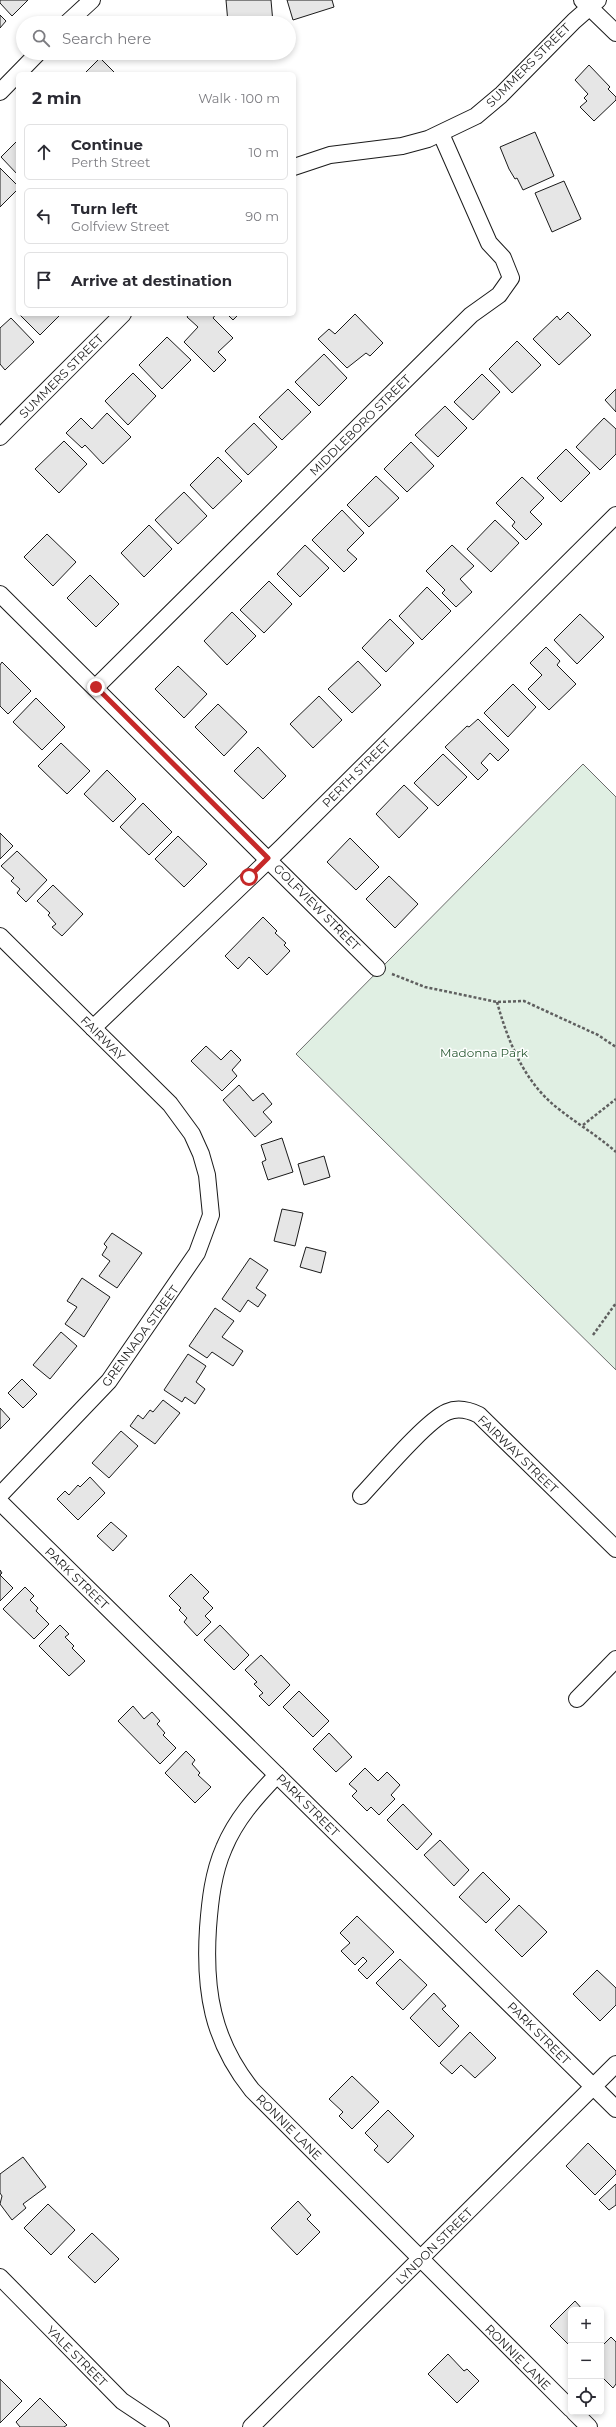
<!DOCTYPE html>
<html lang="en">
<head>
<meta charset="utf-8">
<style>
	body { margin:0; font-family:Montserrat,sans-serif; background:#f2f2f3; color:#2b2b33 }
	.controls { position:absolute; right:12px; bottom:12px; display:grid; overflow:hidden; border-radius:6px; box-shadow:0 2px 6px #0003 }
	.controls button { width:36px; height:36px; display:grid; place-items:center; padding:0; border:0; border-bottom:1px solid #e1e1e2; background:#fff; color:#2b2b33; font:20px sans-serif }
	.stop { position:absolute; width:12px; height:12px; margin:-9px; border:3px solid #c62828; border-radius:50%; background:#fff }
	.stop.end { background:#c62828; border-color:#fff; box-shadow:0 1px 4px #0008 }
	.list { margin:0; padding:0; list-style:none }
	h2 { display:flex; justify-content:space-between; align-items:center; height:52px; margin:0; padding:0 16px; font-size:17px }
	h2 small { font-size:13px; font-weight:400; color:#7c7c81 }
	.list li { display:grid; grid-template-columns:26px 1fr auto; gap:12px; align-items:center; box-sizing:border-box; height:56px; margin:0 8px 8px; padding:0 8px; border:1px solid #e1e1e2; border-radius:6px }
	.list b { display:block; font-size:15px; white-space:nowrap }
	.list p { margin:0; font-size:13px; white-space:nowrap; color:#7c7c81 }
	.list em { font-size:13px; font-style:normal; color:#7c7c81 }
	.icon { flex:none; width:22px; height:22px; fill:none; stroke:currentColor; stroke-width:2; stroke-linecap:round; stroke-linejoin:round }
	.map { position:relative; flex:none; width:616px; height:2427px; overflow:hidden }
	.search { position:absolute; background:#fff; box-shadow:0 2px 6px #0003; left:16px; top:16px; width:280px; height:44px; display:flex; align-items:center; gap:10px; box-sizing:border-box; padding:0 14px; border-radius:22px; color:#7c7c81; font-size:15px }
	.panel { position:absolute; background:#fff; box-shadow:0 2px 6px #0003; left:16px; top:72px; width:280px; height:244px; border-radius:6px }
	.map>svg:first-child { display:block }
</style>
</head>
<body>
<div class="map">
<svg width="616" height="2427" viewBox="0 0 616 2427">
	<rect width="100%" height="100%" fill="#fff"/>
	<polygon fill="#e0efe3" stroke="#6a6a6a" points="583,764 616,797 616,1370 296,1054"/>
	<g fill="#e6e6e6" stroke="#1a1a1a">
		<polygon points="0,0 28,0 12,16 0,3"/>
		<polygon points="226,0 271,0 273,23 228,23"/>
		<polygon points="287,0 332,0 334,7 293,20"/>
		<polygon points="0,15 6,21 0,28"/>
		<polygon points="100,58 116,74 84,74"/>
		<polygon points="589,65 610,87 608,89 616,97 616,100 594,121 580,107 587,101 584,98 588,94 575,80"/>
		<polygon points="535,132 554,176 523,190 517,178 515,179 509,169 500,147"/>
		<polygon points="18,140 18,175 1,157"/>
		<polygon points="0,168 18,186 18,189 0,207"/>
		<polygon points="564,181 581,219 552,232 535,193"/>
		<polygon points="568,312 591,335 559,365 533,339 557,316 560,320"/>
		<polygon points="19,314 61,314 40,335"/>
		<polygon points="189,314 216,314 213,318 233,338 218,352 226,360 214,372 184,342 198,327 187,317"/>
		<polygon points="227,314 239,314 233,320"/>
		<polygon points="355,314 383,343 370,356 366,353 347,368 318,339 329,329 335,334"/>
		<polygon points="11,318 34,342 5,370 0,364 0,328"/>
		<polygon points="167,337 191,360 162,389 139,365"/>
		<polygon points="517,341 541,365 512,393 489,369"/>
		<polygon points="324,354 347,378 319,406 295,382"/>
		<polygon points="133,373 156,396 128,425 105,401"/>
		<polygon points="482,374 500,392 473,420 454,402"/>
		<polygon points="288,389 311,412 282,440 259,417"/>
		<polygon points="616,389 616,412 605,400"/>
		<polygon points="445,406 467,428 438,457 415,435"/>
		<polygon points="107,413 131,437 103,464 85,445 82,448 66,433 81,418 92,429"/>
		<polygon points="604,418 616,429 616,454 600,470 576,447"/>
		<polygon points="254,423 277,447 248,475 225,451"/>
		<polygon points="64,441 87,464 59,493 35,469"/>
		<polygon points="411,442 434,466 407,492 384,469"/>
		<polygon points="566,449 590,473 561,502 537,478"/>
		<polygon points="218,457 242,481 213,509 190,485"/>
		<polygon points="376,476 399,498 369,527 347,505"/>
		<polygon points="522,477 544,498 530,512 542,524 526,540 512,526 515,522 496,503"/>
		<polygon points="184,492 207,516 178,544 155,520"/>
		<polygon points="342,510 364,533 347,550 357,559 344,572 312,540"/>
		<polygon points="495,520 519,543 491,572 467,549"/>
		<polygon points="149,525 172,549 144,577 121,553"/>
		<polygon points="47,534 76,562 53,586 24,557"/>
		<polygon points="305,545 329,568 300,597 277,574"/>
		<polygon points="452,545 474,566 460,579 472,592 456,607 442,593 445,590 426,571"/>
		<polygon points="90,575 119,604 96,627 67,598"/>
		<polygon points="269,581 292,604 264,633 240,610"/>
		<polygon points="427,587 451,611 422,640 399,616"/>
		<polygon points="232,612 256,636 227,665 204,641"/>
		<polygon points="580,614 604,637 577,664 554,640"/>
		<polygon points="390,619 414,643 386,672 362,648"/>
		<polygon points="546,647 560,661 557,665 576,684 549,710 528,689 542,675 530,663"/>
		<polygon points="358,661 381,685 352,713 328,689"/>
		<polygon points="2,662 31,691 8,714 0,706 0,665"/>
		<polygon points="178,666 207,694 184,718 155,689"/>
		<polygon points="513,684 536,707 508,737 484,713"/>
		<polygon points="319,696 342,720 313,748 290,724"/>
		<polygon points="36,698 65,727 42,750 13,722"/>
		<polygon points="218,704 247,732 224,756 195,727"/>
		<polygon points="478,719 509,750 498,761 490,753 481,763 488,770 478,780 445,747 467,726 469,727"/>
		<polygon points="61,743 90,771 67,794 38,766"/>
		<polygon points="258,747 286,776 263,799 234,771"/>
		<polygon points="443,754 467,777 438,806 414,783"/>
		<polygon points="107,770 136,799 113,822 84,794"/>
		<polygon points="404,785 428,808 399,838 376,814"/>
		<polygon points="143,803 172,832 149,855 120,827"/>
		<polygon points="0,833 13,846 0,859"/>
		<polygon points="178,836 207,864 184,887 155,859"/>
		<polygon points="350,838 379,867 356,890 327,862"/>
		<polygon points="17,851 47,880 26,902 17,893 20,889 11,881 14,878 1,866"/>
		<polygon points="389,876 418,904 395,928 366,899"/>
		<polygon points="53,885 83,914 62,936 52,927 56,924 48,915 50,913 37,901"/>
		<polygon points="263,917 277,931 275,933 286,943 284,945 290,951 267,975 249,957 238,969 225,956"/>
		<polygon points="206,1046 221,1060 231,1050 241,1060 232,1070 237,1076 222,1091 191,1061"/>
		<polygon points="239,1085 253,1101 263,1093 272,1104 263,1112 272,1122 255,1137 223,1100"/>
		<polygon points="282,1138 293,1172 268,1180 262,1162 266,1160 261,1145"/>
		<polygon points="324,1156 330,1177 304,1185 298,1164"/>
		<polygon points="282,1209 303,1213 295,1246 274,1241"/>
		<polygon points="112,1233 142,1253 117,1288 99,1276 110,1261 102,1255 107,1247 104,1244"/>
		<polygon points="306,1247 326,1252 321,1273 300,1267"/>
		<polygon points="250,1258 268,1270 256,1288 266,1295 258,1307 248,1300 240,1312 222,1299"/>
		<polygon points="82,1278 110,1297 84,1337 65,1324 77,1307 67,1301"/>
		<polygon points="215,1308 234,1321 222,1337 243,1351 233,1366 212,1352 207,1358 189,1346"/>
		<polygon points="61,1332 77,1346 50,1379 33,1365"/>
		<polygon points="188,1354 206,1366 196,1382 205,1389 195,1404 185,1397 182,1402 164,1390"/>
		<polygon points="22,1379 37,1394 23,1408 8,1393"/>
		<polygon points="163,1400 180,1413 155,1444 130,1426 138,1415 143,1419 150,1410 153,1412"/>
		<polygon points="0,1408 10,1419 0,1429"/>
		<polygon points="121,1431 138,1446 109,1478 92,1463"/>
		<polygon points="90,1477 105,1493 78,1520 57,1499 65,1491 69,1495 78,1485 80,1487"/>
		<polygon points="111,1522 127,1536 113,1551 97,1536"/>
		<polygon points="0,1570 2,1573 0,1575 13,1588 0,1601"/>
		<polygon points="191,1574 209,1592 203,1598 213,1608 205,1616 211,1622 197,1636 184,1622 187,1618 179,1610 181,1608 169,1596"/>
		<polygon points="25,1587 34,1596 30,1600 38,1608 36,1611 49,1624 34,1639 3,1609"/>
		<polygon points="60,1625 69,1634 65,1637 74,1646 72,1648 85,1661 69,1676 39,1646"/>
		<polygon points="220,1625 249,1655 234,1670 204,1640"/>
		<polygon points="261,1655 290,1685 269,1706 259,1696 263,1693 254,1684 257,1682 245,1670"/>
		<polygon points="299,1691 329,1721 313,1737 283,1707"/>
		<polygon points="133,1706 144,1719 152,1712 160,1721 157,1724 165,1733 163,1735 176,1748 160,1764 118,1721"/>
		<polygon points="329,1733 352,1757 336,1772 313,1749"/>
		<polygon points="186,1751 195,1760 192,1764 200,1773 198,1775 211,1787 195,1803 165,1773"/>
		<polygon points="365,1768 378,1781 387,1772 400,1785 391,1795 395,1799 379,1815 371,1807 367,1811 352,1796 357,1791 349,1784"/>
		<polygon points="403,1804 432,1834 417,1850 387,1820"/>
		<polygon points="440,1840 469,1870 454,1886 424,1855"/>
		<polygon points="483,1872 510,1899 486,1923 459,1897"/>
		<polygon points="519,1905 547,1932 522,1957 495,1930"/>
		<polygon points="357,1916 394,1952 367,1979 358,1970 367,1961 363,1957 355,1965 341,1951 350,1943 340,1933"/>
		<polygon points="400,1959 427,1985 403,2010 376,1983"/>
		<polygon points="597,1970 616,1988 616,2005 600,2021 573,1994"/>
		<polygon points="434,1993 446,2006 442,2009 459,2026 439,2047 410,2018"/>
		<polygon points="470,2032 496,2058 475,2078 461,2065 452,2074 440,2063"/>
		<polygon points="352,2076 379,2102 352,2129 339,2116 343,2112 329,2099"/>
		<polygon points="388,2110 414,2136 388,2163 374,2150 378,2146 365,2133"/>
		<polygon points="588,2143 616,2171 616,2174 595,2195 566,2166"/>
		<polygon points="23,2157 46,2187 23,2204 26,2208 12,2220 0,2204 2,2196 0,2193 0,2174"/>
		<polygon points="616,2184 616,2205 609,2210 599,2200"/>
		<polygon points="298,2201 311,2215 307,2219 320,2232 297,2255 271,2228"/>
		<polygon points="48,2204 75,2230 51,2255 24,2228"/>
		<polygon points="92,2233 119,2259 95,2283 68,2257"/>
		<polygon points="575,2301 583,2310 571,2310 571,2347 550,2326"/>
		<polygon points="611,2337 616,2342 616,2384 613,2388 601,2376 601,2347"/>
		<polygon points="448,2354 464,2371 467,2369 479,2381 457,2403 428,2374"/>
		<polygon points="0,2379 22,2401 0,2423"/>
		<polygon points="40,2398 67,2425 64,2427 20,2427 16,2422"/>
	</g>
	<g fill="none" stroke-linecap="round" stroke-linejoin="round">
		<g stroke="#1a1a1a" stroke-width="18">
			<g id="minor">
				<polyline points="582,0 616,33"/>
				<polyline points="67,23 92,0"/>
				<polyline points="0,92 38,53"/>
				<polyline points="294,167 330,155 402,146 428,139 476,116 501,95 574,21 598,0"/>
				<polyline points="0,437 123,314"/>
				<polyline points="0,594 377,968"/>
				<polyline points="96,687 471,315 499,295 511,278 503,258 489,243 441,134"/>
				<polyline points="0,936 170,1104 192,1134 201,1154 207,1175 211,1215 197,1253 109,1381 0,1495"/>
				<polyline points="93,1028 282,847 616,515"/>
				<path d="M361,1496C379,1477 426,1421 447,1412C458,1407 469,1410 479,1415L616,1549"/>
				<polyline points="0,1502 616,2109"/>
				<polyline points="577,1699 616,1659"/>
				<path d="M277,1775C256,1797 236,1819 224,1848C213,1873 210,1901 208,1928C204,1990 212,2040 252,2090L571,2409"/>
				<polyline points="0,2277 122,2401 161,2427"/>
				<polyline points="574,2412 589,2427"/>
				<polyline points="251,2427 616,2064"/>
			</g>
		</g>
		<g stroke="#5f5f5f" stroke-width="2.5" stroke-dasharray="3 2" stroke-linecap="butt">
			<polyline points="392,974 425,987 497,1002 524,1001 598,1035 616,1047"/>
			<path d="M497,1002C508,1042 525,1084 560,1110C579,1125 598,1136 616,1152"/>
			<polyline points="583,1125 616,1099"/>
			<polyline points="593,1335 616,1303"/>
		</g>
		<use href="#minor" stroke="#fff" stroke-width="16"/>
	</g>
	<g fill="none" stroke-linecap="round" stroke-linejoin="round">
		<polyline stroke="#c62828" stroke-width="5" points="96,687 268,858 249,877"/>
	</g>
	<g text-anchor="middle" dominant-baseline="central" stroke-width="3" stroke-linejoin="round" paint-order="stroke">
		<g font-size="12" fill="#1a1a1a" stroke="#fff">
			<text transform="translate(528 65) rotate(-45)">SUMMERS STREET</text>
			<text transform="translate(61 376) rotate(-45)">SUMMERS STREET</text>
			<text transform="translate(360 425) rotate(-45)">MIDDLEBORO STREET</text>
			<text transform="translate(356 773) rotate(-45)">PERTH STREET</text>
			<text transform="translate(317 907) rotate(45)">GOLFVIEW STREET</text>
			<text transform="translate(103 1038) rotate(45)">FAIRWAY</text>
			<text transform="translate(140 1336) rotate(-54)">GRENNADA STREET</text>
			<text transform="translate(518 1454) rotate(44)">FAIRWAY STREET</text>
			<text transform="translate(77 1578) rotate(44)">PARK STREET</text>
			<text transform="translate(308 1805) rotate(45)">PARK STREET</text>
			<text transform="translate(539 2033) rotate(45)">PARK STREET</text>
			<text transform="translate(289 2127) rotate(45)">RONNIE LANE</text>
			<text transform="translate(434 2246) rotate(-45)">LYNDON STREET</text>
			<text transform="translate(77 2356) rotate(45)">YALE STREET</text>
			<text transform="translate(518 2357) rotate(45)">RONNIE LANE</text>
		</g>
		<g font-size="12" fill="#2b5a34" stroke="#fff">
			<text x="484" y="1052">Madonna Park</text>
		</g>
	</g>
</svg>
<div class="controls">
<button>+</button>
<button>−</button>
<button><svg class="icon" aria-label="locate" viewBox="0 0 24 24"><circle cx="12" cy="12" r="6"/><path d="M12 2v4M12 18v4M2 12h4M18 12h4"/></svg></button>
</div>
<div class="stop" style="left:249px;top:877px"></div>
<div class="stop end" style="left:96px;top:687px"></div>
<div class="search"><svg class="icon" aria-label="search" viewBox="0 0 24 24"><circle cx="10" cy="10" r="6"/><path d="M15 15l6 6"/></svg>Search here</div>
<section class="panel">
<h2>2 min<small>Walk · 100 m</small></h2>
<ul class="list">
<li><svg class="icon" aria-label="ahead" viewBox="0 0 24 24"><path d="M12 20V5M6 11l6-6 6 6"/></svg><div><b>Continue</b><p>Perth Street</p></div><em>10 m</em></li>
<li><svg class="icon" aria-label="left" viewBox="0 0 24 24"><path d="M17 20v-9H6M10 6l-5 5 5 5"/></svg><div><b>Turn left</b><p>Golfview Street</p></div><em>90 m</em></li>
<li><svg class="icon" aria-label="arrive" viewBox="0 0 24 24"><path d="M6 21V4h12l-3 4 3 4H6"/></svg><div><b>Arrive at destination</b></div></li>
</ul>
</section>
</div>
</body>
</html>
